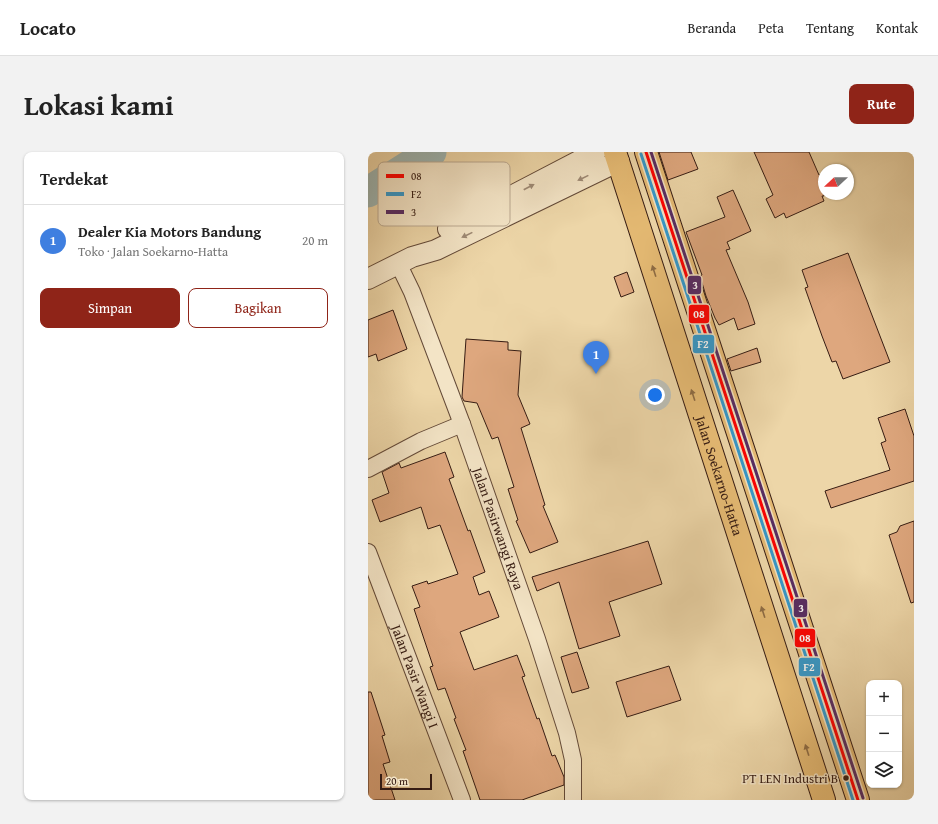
<!DOCTYPE html>
<html lang="id">
<head>
<meta charset="utf-8">
<style>
	body { margin:0; font-family:"Gentium Book Plus",serif; background:#f2f2f2; color:#222 }
	.controls { position:absolute; right:12px; bottom:12px; display:grid; overflow:hidden; border-radius:8px; box-shadow:0 1px 3px #0004 }
	.controls button { width:36px; height:36px; display:grid; place-items:center; padding:0; border:0; border-bottom:1px solid #e0e0e0; background:#fff; color:#222; font:20px sans-serif }
	.compass { position:absolute; left:450px; top:12px; width:36px; height:36px; border-radius:50%; background:#fff; box-shadow:0 1px 3px #0004; rotate:248deg }
	.scale { position:absolute; left:12px; bottom:10px; width:52px; box-sizing:border-box; padding-left:4px; border:2px solid #361c13; border-top:0; font-size:11px; line-height:14px; white-space:nowrap; color:#361c13; -webkit-text-stroke:3px #f3e4c6; paint-order:stroke }
	.you { position:absolute; left:287px; top:243px; width:14px; height:14px; margin:-10px; border:3px solid #fff; border-radius:50%; background:#1a73e8; box-shadow:0 0 0 6px #1a73e833 }
	.badge { display:grid; place-items:center; width:26px; height:26px; border-radius:50%; background:#8f2418; color:#fff; font-size:13px; font-weight:700 }
	.pin { position:absolute; translate:-50% -33px; filter:drop-shadow(0 1px 2px #0008) }
	.pin::after { content:''; position:absolute; top:21px; width:14px; height:12px; background:inherit; clip-path:polygon(0 0,100% 0,50% 100%) }
	.list { margin:0; padding:0; list-style:none }
	h2 { display:flex; justify-content:space-between; align-items:center; height:52px; margin:0; padding:0 16px; font-size:17px }
	h2 small { font-size:13px; font-weight:400; color:#767676 }
	.list li { display:grid; grid-template-columns:26px 1fr auto; gap:12px; align-items:center; box-sizing:border-box; height:72px; padding:0 16px; border-top:1px solid #e0e0e0 }
	.list b { display:block; font-size:15px; white-space:nowrap }
	.list p { margin:0; font-size:13px; white-space:nowrap; color:#767676 }
	.list em { font-size:13px; font-style:normal; color:#767676 }
	.actions { display:flex; gap:8px; padding:12px 16px }
	.actions a { flex:1; padding:9px 0; border:1px solid #8f2418; border-radius:8px; text-align:center; font-size:14px; color:#8f2418 }
	.actions .main { background:#8f2418; color:#fff }
	.icon { flex:none; width:22px; height:22px; fill:none; stroke:currentColor; stroke-width:2; stroke-linecap:round; stroke-linejoin:round }
	.map { position:relative; flex:none; width:546px; height:648px; overflow:hidden; border-radius:8px }
	header { display:flex; align-items:center; gap:24px; box-sizing:border-box; height:56px; padding:0 20px; background:#fff; border-bottom:1px solid #e0e0e0 }
	header strong { font-size:19px }
	nav { display:flex; gap:22px; margin-inline-start:auto; font-size:14px }
	.intro { display:flex; align-items:center; justify-content:space-between; box-sizing:border-box; height:96px; padding:0 24px }
	h1 { margin:0; font-size:28px }
	.button { padding:10px 18px; border-radius:8px; background:#8f2418; color:#fff; font-size:14px; font-weight:700 }
	main { display:flex; gap:24px; padding:0 24px }
	aside { flex:1; background:#fff; border-radius:8px; box-shadow:0 1px 3px #0004 }
	.map>svg:first-child { display:block }
</style>
</head>
<body>
<header>
<strong>Locato</strong>
<nav><a>Beranda</a><a>Peta</a><a>Tentang</a><a>Kontak</a></nav>
</header>
<div class="intro"><h1>Lokasi kami</h1><a class="button">Rute</a></div>
<main>
<aside>
<h2>Terdekat<small></small></h2>
<ul class="list">
<li><span class="badge" style="background:#3f7fe0">1</span><div><b>Dealer Kia Motors Bandung</b><p>Toko · Jalan Soekarno-Hatta</p></div><em>20 m</em></li>
</ul>
<div class="actions"><a class="main">Simpan</a><a>Bagikan</a></div>
</aside>
<div class="map">
<svg width="546" height="648" viewBox="0 0 546 648">
	<rect width="100%" height="100%" fill="#edd6a8"/>
	<filter id="stains"><feTurbulence type="fractalNoise" baseFrequency=".005" numOctaves="4"/><feColorMatrix values="0 0 0 0 .2 0 0 0 0 .09 0 0 0 0 .02 0 0 0 .5 -.17"/></filter>
	<radialGradient id="worn" r=".72"><stop offset=".6" stop-color="#630" stop-opacity="0"/><stop offset="1" stop-color="#630" stop-opacity=".3"/></radialGradient>
	<g fill="none" stroke-linecap="round" stroke-linejoin="round">
		<polyline stroke="#9db6b3" stroke-width="31" points="0,40 63,0"/>
	</g>
	<g fill="#dea77e" stroke="#361c13">
		<polygon points="291,0 323,0 330,17 300,28"/>
		<polygon points="386,0 441,0 451,23 456,22 456,44 454,44 456,49 418,66 416,61 407,66 398,47 405,43"/>
		<polygon points="365,38 383,79 359,90 362,97 358,98 380,150 387,172 370,178 366,166 351,173 347,166 338,144 332,124 334,123 318,80 357,65 349,45"/>
		<polygon points="480,101 522,210 475,227 468,209 464,210 454,184 437,136 440,135 434,118"/>
		<polygon points="259,120 266,140 253,145 246,125"/>
		<polygon points="25,158 39,197 10,209 8,202 0,205 0,168"/>
		<polygon points="98,187 140,190 140,198 153,199 150,243 162,272 153,276 177,353 175,354 190,390 162,401 148,369 150,368 140,337 146,335 130,285 124,287 109,251 96,249 94,245"/>
		<polygon points="389,196 393,210 363,219 359,207"/>
		<polygon points="537,257 546,284 546,329 463,356 457,339 522,318 513,291 518,289 510,266"/>
		<polygon points="77,300 86,325 81,327 100,379 102,378 117,420 105,425 111,443 121,439 131,465 92,480 106,518 149,503 157,524 154,525 169,567 171,566 184,604 187,603 196,625 196,633 154,648 112,648 95,599 98,598 86,567 88,566 77,536 70,538 62,515 65,514 46,457 52,455 44,434 59,429 60,432 90,422 72,373 60,377 53,355 12,370 4,348 21,341 14,320 31,311 33,316"/>
		<polygon points="546,369 546,450 543,451 521,383 529,380 532,374"/>
		<polygon points="280,389 294,432 241,450 252,484 211,497 191,430 169,439 164,425"/>
		<polygon points="209,500 221,536 204,541 193,505"/>
		<polygon points="301,514 313,548 259,565 248,530"/>
		<polygon points="0,540 3,540 17,583 14,584 22,610 15,612 27,648 0,648"/>
	</g>
	<g fill="none" stroke-linecap="round" stroke-linejoin="round">
		<g stroke="#644a38" stroke-width="18">
			<g id="minor">
				<path id="s1" d="M30,111L44,140L94,272L169,487L199,581L205,608V648"/>
				<polyline points="0,317 53,289 94,272"/>
				<path id="s2" d="M0,400L94,648"/>
			</g>
		</g>
		<g stroke="#644a38" stroke-width="22">
			<g id="tertiary">
				<polyline points="80,77 228,0"/>
				<polyline points="0,127 44,105 68,98 251,9"/>
			</g>
		</g>
		<g stroke="#361c13" stroke-width="24">
			<g id="trunk">
				<path id="s3" d="M247,0L456,648"/>
				<polyline points="278,0 490,648"/>
			</g>
		</g>
		<use href="#minor" stroke="#f3e4c6" stroke-width="16"/>
		<use href="#tertiary" stroke="#f3e4c6" stroke-width="20"/>
		<use href="#trunk" stroke="#e6bb74" stroke-width="22"/>
		<g stroke="#f3e4c6" stroke-width="6">
			<polyline id="bus-1" points="278,0 490,648"/>
		</g>
		<g stroke="#f3e4c6" stroke-width="6">
			<polyline id="bus-2" points="273,2 485,648"/>
		</g>
		<g stroke="#f3e4c6" stroke-width="6">
			<polyline id="bus-3" points="283,0 495,646"/>
		</g>
		<use href="#bus-1" stroke="#f00" stroke-width="3"/>
		<use href="#bus-2" stroke="#3499cc" stroke-width="3"/>
		<use href="#bus-3" stroke="#562b63" stroke-width="3"/>
	</g>
	<defs><path id="oneway-solid" d="M-6-.8H1V-3.2L6.5 0L1 3.2V.8H-6Z"/></defs>
	<g fill="#9e8a75">
		<use href="#oneway-solid" transform="translate(215 26) rotate(154)"/>
		<use href="#oneway-solid" transform="translate(161 35) rotate(-28)"/>
		<use href="#oneway-solid" transform="translate(99 83) rotate(154)"/>
	</g>
	<g fill="#8e6c44">
		<use href="#oneway-solid" transform="translate(286 119) rotate(-108)"/>
		<use href="#oneway-solid" transform="translate(325 243) rotate(-108)"/>
		<use href="#oneway-solid" transform="translate(395 460) rotate(-108)"/>
		<use href="#oneway-solid" transform="translate(439 598) rotate(-108)"/>
	</g>
	<circle fill="#361c13" stroke="#f3e4c6" stroke-width="1.5" cx="478" cy="626" r="3.5"/>
	<g text-anchor="middle" dominant-baseline="central" stroke-width="3" stroke-linejoin="round" paint-order="stroke">
		<g font-size="13" fill="#361c13" stroke="#f3e4c6" text-anchor="end">
			<text x="470" y="626">PT LEN Industri B</text>
		</g>
		<g font-size="14" fill="#361c13" stroke="#f3e4c6">
			<text stroke="none"><textPath href="#s3" startOffset="340">Jalan Soekarno-Hatta</textPath></text>
			<text stroke="none"><textPath href="#s1" startOffset="284">Jalan Pasirwangi Raya</textPath></text>
			<text stroke="none"><textPath href="#s2" startOffset="133">Jalan Pasir Wangi I</textPath></text>
		</g>
	</g>
	<rect x="10" y="10" width="132" height="64" rx="6" fill="#f3e4c6" stroke="#baa890" stroke-width="1"/>
	<rect x="18" y="22" width="18" height="4" fill="#f00"/>
	<rect x="18" y="40" width="18" height="4" fill="#3499cc"/>
	<rect x="18" y="58" width="18" height="4" fill="#562b63"/>
	<g font-size="11" fill="#361c13">
		<text x="43" y="28">08</text>
		<text x="43" y="46">F2</text>
		<text x="43" y="64">3</text>
	</g>
	<g stroke="#f3e4c6" stroke-width="1.5">
		<rect x="319" y="123" width="15" height="20" rx="4" fill="#562b63"/>
		<rect x="320" y="152" width="22" height="20" rx="4" fill="#f00"/>
		<rect x="324" y="182" width="23" height="20" rx="4" fill="#3499cc"/>
		<rect x="425" y="446" width="15" height="20" rx="4" fill="#562b63"/>
		<rect x="426" y="476" width="22" height="20" rx="4" fill="#f00"/>
		<rect x="430" y="505" width="23" height="20" rx="4" fill="#3499cc"/>
	</g>
	<g font-size="11" text-anchor="middle" font-weight="bold" fill="#fff">
		<text x="327" y="137">3</text>
		<text x="331" y="166">08</text>
		<text x="335" y="196">F2</text>
		<text x="433" y="460">3</text>
		<text x="437" y="490">08</text>
		<text x="441" y="519">F2</text>
	</g>
	<rect width="100%" height="100%" filter="url(#stains)"/>
	<rect width="100%" height="100%" fill="url(#worn)"/>
</svg>
<div class="controls">
<button>+</button>
<button>−</button>
<button><svg class="icon" aria-label="layers" viewBox="0 0 24 24"><path d="M12 4l9 5-9 5-9-5zM3 14l9 5 9-5"/></svg></button>
</div>
<svg class="compass" viewBox="-18 -18 36 36"><path d="M0-13l5 13h-10z" fill="#e53935"/><path d="M0 13l5-13h-10z" fill="#767676"/></svg>
<div class="scale">20 m</div>
<div class="you"></div>
<div class="pin badge" style="left:228px;top:222px;background:#3f7fe0">1</div>
</div>
</main>
</body>
</html>
